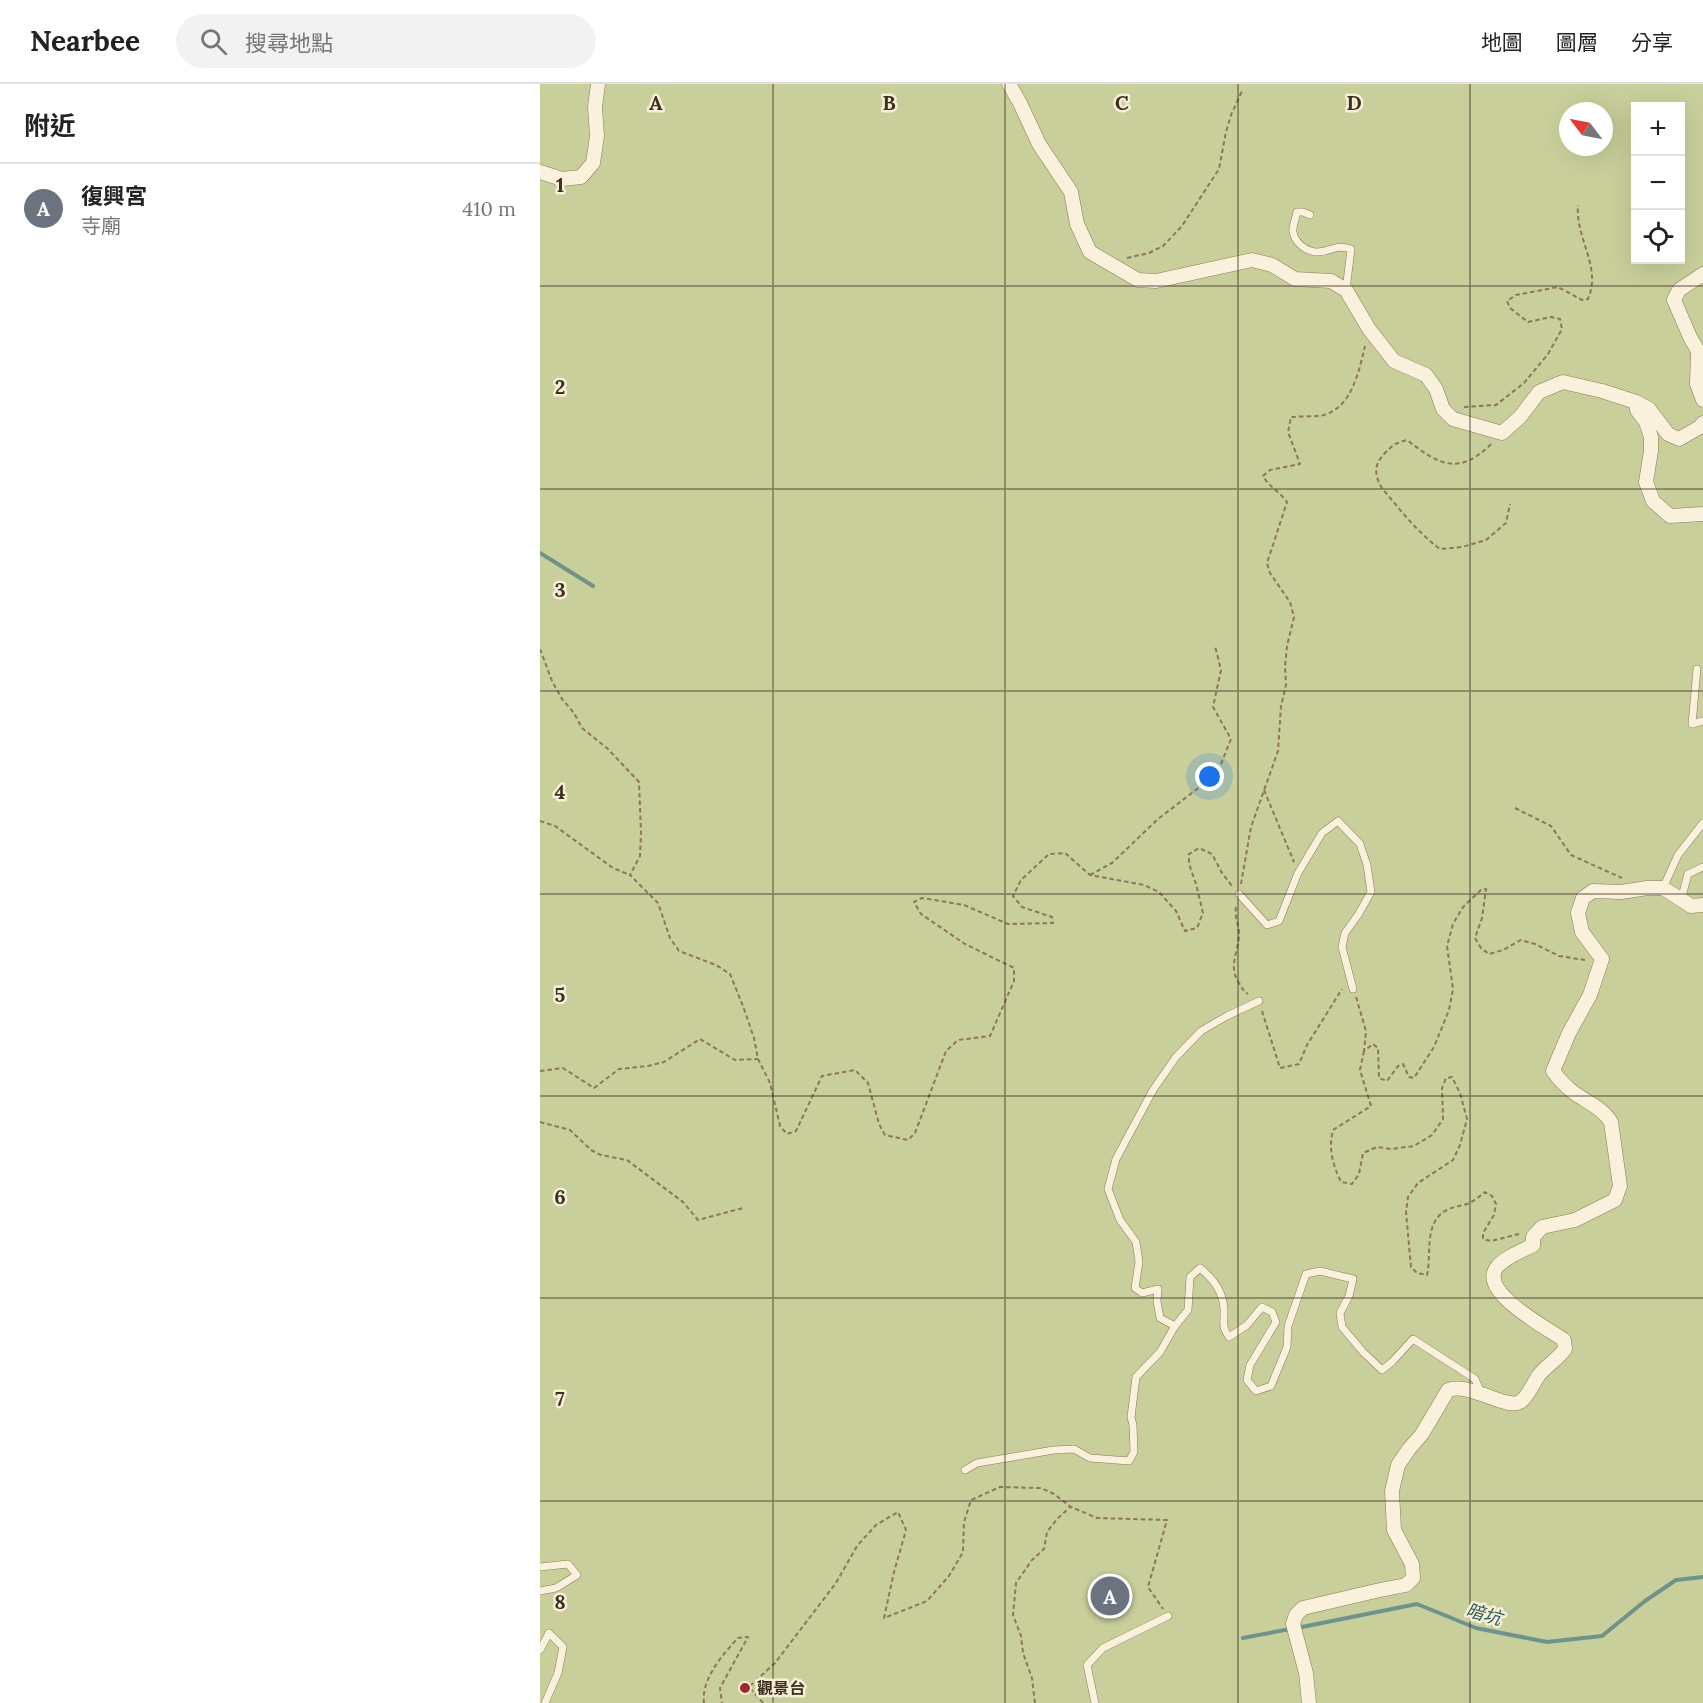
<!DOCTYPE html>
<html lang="zh-TW">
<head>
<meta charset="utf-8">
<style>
	body { margin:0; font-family:Lora,"Noto Sans TC",serif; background:#f2f2f2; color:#222 }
	.controls { position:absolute; right:18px; top:18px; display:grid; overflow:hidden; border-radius:0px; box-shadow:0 6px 24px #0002 }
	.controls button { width:54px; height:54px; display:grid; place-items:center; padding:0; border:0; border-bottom:2px solid #e0e0e0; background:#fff; color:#222; font:30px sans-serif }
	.compass { position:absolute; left:1019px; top:18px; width:54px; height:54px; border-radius:50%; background:#fff; box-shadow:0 6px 24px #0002; rotate:302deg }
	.you { position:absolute; left:670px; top:693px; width:21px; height:21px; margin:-15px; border:4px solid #fff; border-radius:50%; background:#1a73e8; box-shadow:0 0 0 9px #1a73e833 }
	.badge { display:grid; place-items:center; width:39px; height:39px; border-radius:50%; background:#7c3aed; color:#fff; font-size:20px; font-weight:700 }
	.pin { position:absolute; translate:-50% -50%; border:3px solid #fff; box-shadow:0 2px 6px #0006 }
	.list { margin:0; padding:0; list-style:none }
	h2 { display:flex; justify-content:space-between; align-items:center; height:78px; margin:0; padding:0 24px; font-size:26px }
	h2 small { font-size:20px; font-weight:400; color:#767676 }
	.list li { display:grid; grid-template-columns:39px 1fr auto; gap:18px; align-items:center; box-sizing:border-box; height:90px; padding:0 24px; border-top:2px solid #e0e0e0 }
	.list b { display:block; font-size:22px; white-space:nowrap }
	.list p { margin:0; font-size:20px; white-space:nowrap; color:#767676 }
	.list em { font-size:20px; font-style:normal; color:#767676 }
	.icon { flex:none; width:33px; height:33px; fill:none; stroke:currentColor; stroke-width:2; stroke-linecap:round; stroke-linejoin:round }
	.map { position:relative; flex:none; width:1163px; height:1619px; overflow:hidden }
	header { display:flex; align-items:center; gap:36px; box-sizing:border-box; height:84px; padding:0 30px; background:#fff; border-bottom:2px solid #e0e0e0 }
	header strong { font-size:28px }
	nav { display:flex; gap:33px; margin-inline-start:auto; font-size:21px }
	.search { width:420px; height:54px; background:#f2f2f2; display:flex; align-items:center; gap:15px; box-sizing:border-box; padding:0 21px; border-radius:33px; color:#767676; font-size:22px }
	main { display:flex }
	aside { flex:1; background:#fff }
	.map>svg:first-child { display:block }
</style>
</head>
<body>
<header>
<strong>Nearbee</strong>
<div class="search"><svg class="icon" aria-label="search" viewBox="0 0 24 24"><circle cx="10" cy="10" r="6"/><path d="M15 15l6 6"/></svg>搜尋地點</div>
<nav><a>地圖</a><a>圖層</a><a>分享</a></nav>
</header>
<main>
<aside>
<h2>附近<small></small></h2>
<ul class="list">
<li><span class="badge" style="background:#6b7280">A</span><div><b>復興宮</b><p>寺廟</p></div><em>410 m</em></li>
</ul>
</aside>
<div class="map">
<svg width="1163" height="1619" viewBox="0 0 1163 1619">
	<rect width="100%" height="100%" fill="#f0e4c8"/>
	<path fill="#c9cf9b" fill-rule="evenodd" d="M0,0H1163V1619H0ZM1096,22H1140V176H1096ZM1028,27H1064V63H1028Z"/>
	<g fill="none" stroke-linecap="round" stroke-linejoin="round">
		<g stroke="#6f938a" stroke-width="4">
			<polyline points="0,469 53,502"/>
			<polyline points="757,1544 877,1520 936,1544 1007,1558 1062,1552 1105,1517 1136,1496 1163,1493"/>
			<polyline points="703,1554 750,1545"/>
		</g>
		<g stroke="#8d765c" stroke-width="8">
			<g id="lane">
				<path d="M770,131L763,128H757C756,134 752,142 753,148C755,159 766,168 778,168C792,167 796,160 811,165L806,206"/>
				<polyline points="1157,585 1152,640 1163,637"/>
				<polyline points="1123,804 1138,771 1163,739"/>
				<polyline points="699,810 727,841 739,837 758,789 782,749 798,737 820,760 827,781 831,808 818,831 805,849 802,863 813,905"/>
				<polyline points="1141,816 1148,790 1163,783"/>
				<polyline points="635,1242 620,1234 617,1217 618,1205 602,1209 595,1204 599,1178 596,1158 580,1136 568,1105 576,1075 613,1006 636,973 661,947 687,932 719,917"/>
				<path d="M425,1386L437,1379L514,1366L534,1365L550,1374L589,1377L594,1368L593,1341L591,1333L596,1293L620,1268L635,1242L648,1226L650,1193L660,1184C675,1196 685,1210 684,1230C684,1242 682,1242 689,1253L707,1241L722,1223L732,1228L736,1238L710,1281L707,1296L716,1307L731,1302L747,1263L748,1242L766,1190L780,1187L813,1195L809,1212L800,1229L802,1243L823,1268L842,1286L852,1278L873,1255L935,1295L941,1309"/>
				<polyline points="0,1483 28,1480 37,1491 16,1504 0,1507"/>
				<polyline points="0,1566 9,1549 23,1563 18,1589 5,1619"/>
				<polyline points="555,1619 547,1581 563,1564 628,1532"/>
			</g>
		</g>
		<g stroke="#8d765c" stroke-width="15">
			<g id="street">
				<polyline points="469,0 480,19 499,60 531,108 537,140 550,168 598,196 616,197 712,176 732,181 755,195 791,197 806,206 829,245 854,277 886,291 896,305 903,325 913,335 962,349 980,333 999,308 1023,298 1062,307 1096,318 1097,326 1106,338 1111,353 1111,367 1106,398 1113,417 1130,432 1163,430"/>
				<polyline points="0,88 22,95 41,93 53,79 57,52 55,23 58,0"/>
				<polyline points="1163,190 1139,206 1134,216 1150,253 1158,267 1157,300 1163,316"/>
				<polyline points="1096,318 1109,325 1128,350 1139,355 1160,343 1163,339"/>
				<path d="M769,1619L766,1589L753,1540L756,1531L763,1524L840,1506L866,1501L873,1494L872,1480L854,1446L852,1407L858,1381L869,1365L882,1350L908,1306C930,1298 966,1326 980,1318C988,1313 993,1299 999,1291C1007,1281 1018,1275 1025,1265L1024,1256C1009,1245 937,1208 957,1183C965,1173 982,1167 993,1161V1153L1002,1143L1035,1136L1075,1116L1080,1102L1071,1038C1062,1023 1046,1018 1033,1008C1025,1002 1019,995 1013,987L1029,949L1050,911L1062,875L1042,848L1038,829L1043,814L1053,807L1081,808L1107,804H1123L1151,822L1163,821"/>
			</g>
		</g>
		<g stroke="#8d765c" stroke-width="2" stroke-dasharray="4.5 3" stroke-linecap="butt">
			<polyline points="587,174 609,169 623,162 642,142 679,85 686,48 691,31 702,7"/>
			<path d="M924,323L956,321L984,299L1008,270L1022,245L1020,235L1011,233L988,238L970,224L967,217L976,211L1018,203L1042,216L1048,215C1062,183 1035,154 1038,121"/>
			<path d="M951,360C919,392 899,381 867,356C855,359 853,361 844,370C837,378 834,385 838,396C840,403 846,409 851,415C866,433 881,451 900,465L922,463L946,456L966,439L970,420"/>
			<polyline points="0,565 12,597 22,615 34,629 42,644 68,665 99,698 101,748 100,772 90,791 118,819 130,854 139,867 176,881 190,890 203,922 214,954 218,975 230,999 240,1042 247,1050 256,1047 282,992 315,986 328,999 339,1040 345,1051 368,1056 375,1049 406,967 418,956 450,952 474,897 474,884 425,860 381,830 374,818 382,814 424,821 468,840 513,839 512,833 482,823 473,812 481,796 509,770 525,769 550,791 604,801 619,808 636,827 645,847 657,844 663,829 656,800 649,780 649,770 659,764 672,770 682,789 692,802"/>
			<polyline points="724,706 754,778"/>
			<polyline points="975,724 1011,742 1031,771 1082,794"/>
			<polyline points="0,737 15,742 73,784 90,791"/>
			<polyline points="550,791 572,779 618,735 661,702 681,680 691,655 673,623 681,586 675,562"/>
			<path d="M701,800L711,743L738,667L741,622L746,601L745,582L747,562L754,533L750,518L730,489L727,479L747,418C740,408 729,403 723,392L730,386L760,380L748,348L751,333C761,332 774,333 784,331C812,323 819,287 825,262"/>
			<path d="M696,823C694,834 700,842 699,852C698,869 688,883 699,899C702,904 703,907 708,910"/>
			<polyline points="816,913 826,947 824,967 833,960 838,964 839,994 847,997 858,982 863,980 869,993 874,994 894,963 909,926 913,905 907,862 913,840 923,823 941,806 946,805 942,834 935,854 941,864 949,870 963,866 981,856 995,860 1019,872 1045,876"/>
			<polyline points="722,927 740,984 759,980 767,961 802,905"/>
			<path d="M824,967L820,986L831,1022L793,1046C788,1065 793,1081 801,1098L812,1100L819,1090L823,1069L837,1063L851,1065L874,1062L892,1051L903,1035L902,1004L906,994L912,993L920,1009L927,1035L920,1061L913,1076L878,1099L868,1113L866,1128L871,1183L877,1189L887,1191C892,1170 883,1138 907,1126C914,1122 922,1122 930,1119C935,1116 940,1112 945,1108L952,1112L956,1120L954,1131L943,1149V1155L951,1157L979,1150"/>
			<polyline points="0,987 23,984 54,1004 79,985 108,982 124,978 160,955 195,976 218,975"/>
			<polyline points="0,1038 30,1046 51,1066 61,1071 87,1076 143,1118 158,1136 203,1124"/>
			<path d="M164,1619C161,1595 183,1570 198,1554L208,1553L180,1604L182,1619"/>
			<polyline points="223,1619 209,1603 235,1579 296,1499 317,1462 336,1441 358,1428 366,1446 354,1488 344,1534 387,1517 409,1492 423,1468 424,1438 431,1416 460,1403 501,1404 514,1410 531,1423 557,1434 627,1436 608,1503 623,1525"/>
			<polyline points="495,1619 492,1594 483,1569 481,1552 473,1531 476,1499 492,1476 504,1465 507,1448 517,1435 530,1423"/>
		</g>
		<use href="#lane" stroke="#faf1dc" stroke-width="7"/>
		<use href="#street" stroke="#faf1dc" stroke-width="14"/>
	</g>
	<path fill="none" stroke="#3d2e20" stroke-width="1.5" stroke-opacity="0.55" d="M233,0V1619M465,0V1619M698,0V1619M930,0V1619M0,202H1163M0,405H1163M0,607H1163M0,810H1163M0,1012H1163M0,1214H1163M0,1417H1163"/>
	<circle fill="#9e2a2b" stroke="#f7eed8" stroke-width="2" cx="205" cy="1604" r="6"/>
	<g text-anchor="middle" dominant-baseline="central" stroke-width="5" stroke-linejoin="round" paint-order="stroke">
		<g font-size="16" font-weight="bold" fill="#3d2e20" stroke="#f7eed8" text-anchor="start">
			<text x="217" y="1604">觀景台</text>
		</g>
		<g font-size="18" font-style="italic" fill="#2f5d5a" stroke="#f7eed8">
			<text transform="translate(944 1530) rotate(16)">暗坑</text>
		</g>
	</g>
	<g font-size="20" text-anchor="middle" font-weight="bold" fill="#3d2e20" stroke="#f7eed8" stroke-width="5" stroke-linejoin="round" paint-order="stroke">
		<text x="116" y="26">A</text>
		<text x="349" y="26">B</text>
		<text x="582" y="26">C</text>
		<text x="814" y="26">D</text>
		<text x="20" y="108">1</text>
		<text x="20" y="310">2</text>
		<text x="20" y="513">3</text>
		<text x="20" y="715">4</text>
		<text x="20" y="918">5</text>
		<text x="20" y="1120">6</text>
		<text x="20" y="1322">7</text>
		<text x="20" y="1525">8</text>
	</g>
</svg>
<div class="controls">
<button>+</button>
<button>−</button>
<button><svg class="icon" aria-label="locate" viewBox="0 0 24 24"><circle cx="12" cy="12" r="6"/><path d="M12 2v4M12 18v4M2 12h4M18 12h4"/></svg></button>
</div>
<svg class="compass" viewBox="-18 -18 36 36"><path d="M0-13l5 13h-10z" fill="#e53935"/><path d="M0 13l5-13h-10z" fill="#767676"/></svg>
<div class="you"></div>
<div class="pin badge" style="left:570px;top:1512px;background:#6b7280">A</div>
</div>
</main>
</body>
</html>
